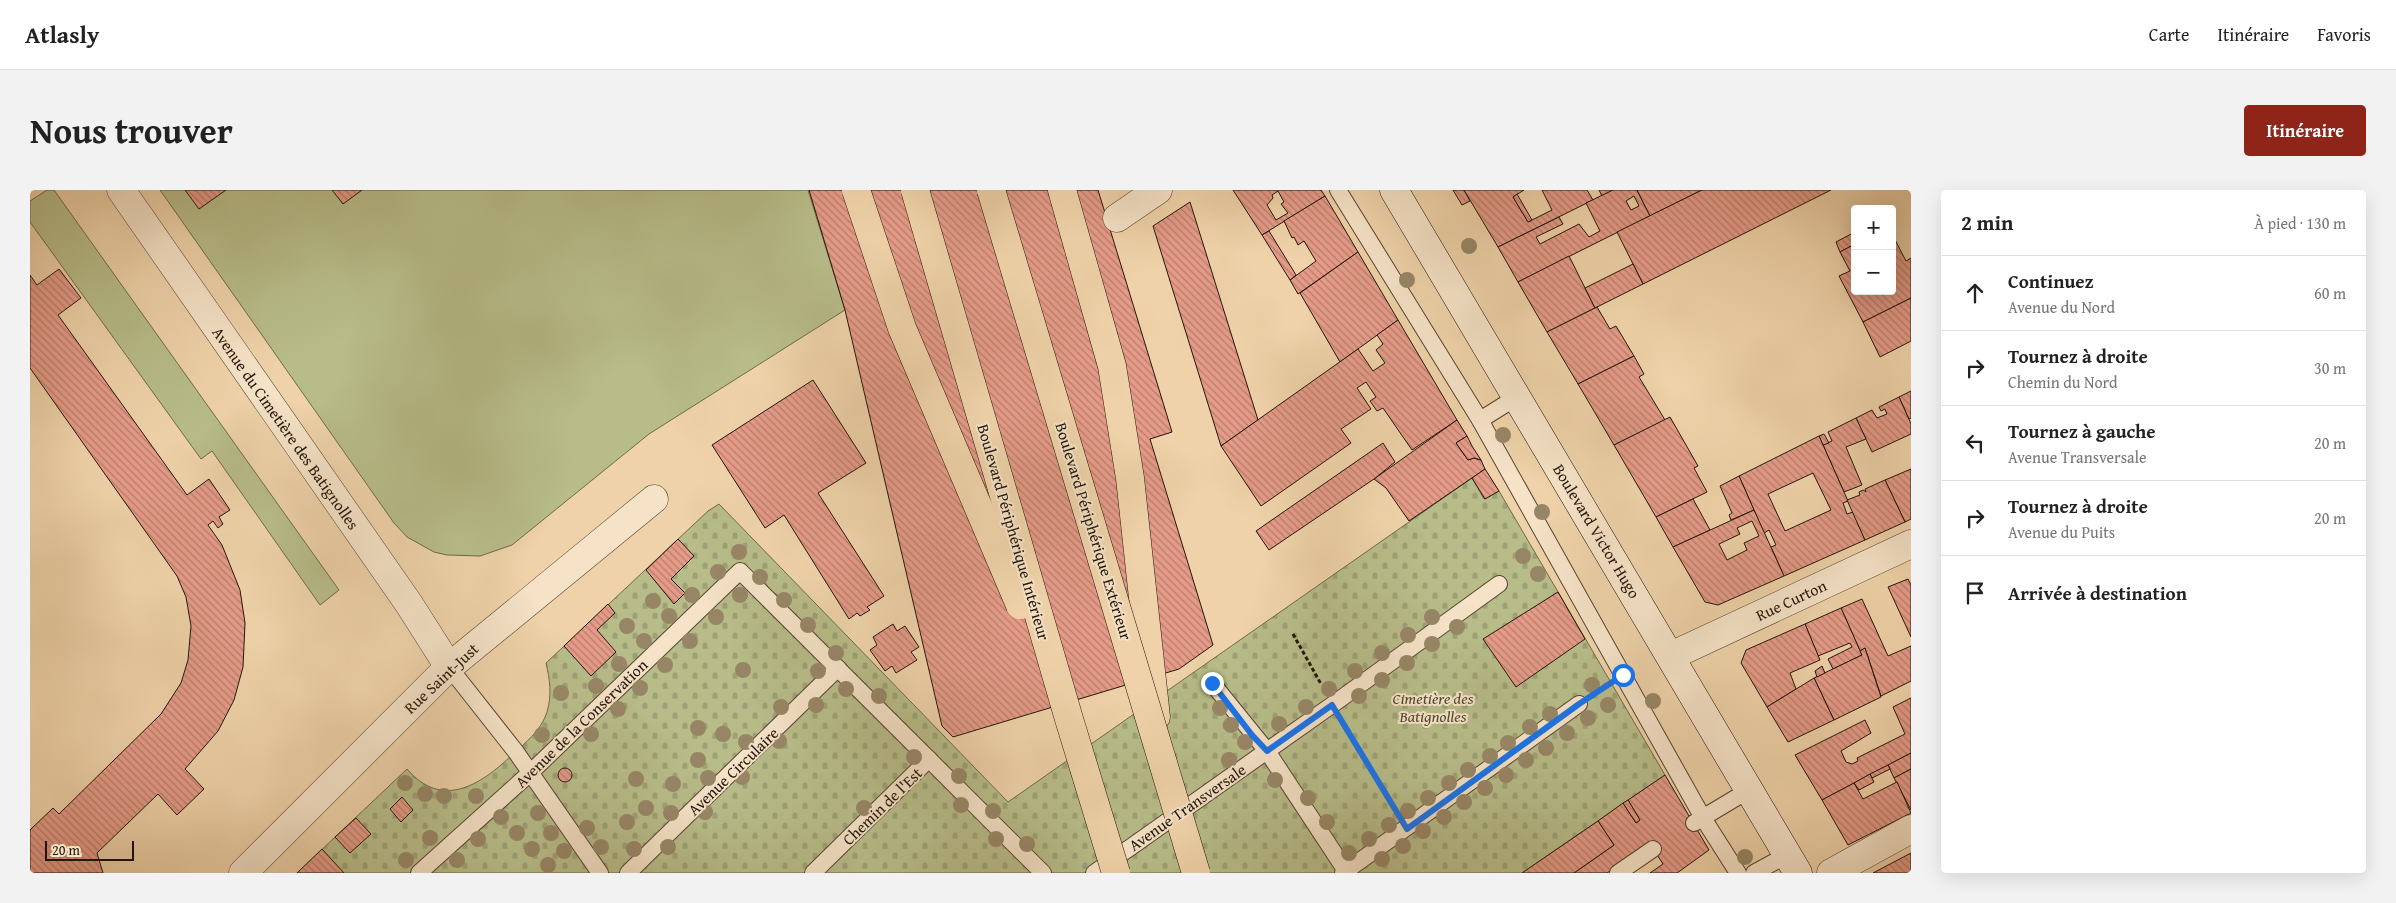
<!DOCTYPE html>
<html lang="fr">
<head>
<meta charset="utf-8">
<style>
	body { margin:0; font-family:"Gentium Book Plus",serif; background:#f2f2f2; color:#222 }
	.controls { position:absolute; right:15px; top:15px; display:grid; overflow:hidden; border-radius:5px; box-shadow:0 5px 20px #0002 }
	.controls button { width:45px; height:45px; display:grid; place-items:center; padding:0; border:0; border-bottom:1px solid #e0e0e0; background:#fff; color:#222; font:25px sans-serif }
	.scale { position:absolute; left:15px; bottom:12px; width:89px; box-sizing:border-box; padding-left:5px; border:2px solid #231609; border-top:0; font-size:14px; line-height:18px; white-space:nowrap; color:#231609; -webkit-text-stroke:4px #f5e2c7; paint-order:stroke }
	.stop { position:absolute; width:15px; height:15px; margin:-11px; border:4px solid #1a73e8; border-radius:50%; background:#fff }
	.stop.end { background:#1a73e8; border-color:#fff; box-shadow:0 1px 5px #0008 }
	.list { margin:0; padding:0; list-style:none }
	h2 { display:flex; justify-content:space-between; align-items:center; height:65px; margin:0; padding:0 20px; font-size:21px }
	h2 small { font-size:16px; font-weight:400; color:#767676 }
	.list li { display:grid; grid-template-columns:32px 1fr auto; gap:15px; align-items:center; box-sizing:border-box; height:75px; padding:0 20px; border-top:1px solid #e0e0e0 }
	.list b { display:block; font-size:19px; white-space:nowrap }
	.list p { margin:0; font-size:16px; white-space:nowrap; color:#767676 }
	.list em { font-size:16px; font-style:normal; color:#767676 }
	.icon { flex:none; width:28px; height:28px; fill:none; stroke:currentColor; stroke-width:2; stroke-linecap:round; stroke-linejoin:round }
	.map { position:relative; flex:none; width:1881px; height:683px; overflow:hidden; border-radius:5px }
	header { display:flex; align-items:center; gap:30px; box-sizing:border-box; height:70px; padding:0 25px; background:#fff; border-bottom:1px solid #e0e0e0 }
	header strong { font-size:24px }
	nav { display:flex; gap:28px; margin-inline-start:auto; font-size:18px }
	.intro { display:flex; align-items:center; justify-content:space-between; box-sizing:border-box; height:120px; padding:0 30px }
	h1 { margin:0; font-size:35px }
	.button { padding:12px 22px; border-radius:5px; background:#8f2418; color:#fff; font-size:18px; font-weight:700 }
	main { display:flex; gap:30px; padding:0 30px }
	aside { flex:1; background:#fff; border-radius:5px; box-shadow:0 5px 20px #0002 }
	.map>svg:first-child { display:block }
</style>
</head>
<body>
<header>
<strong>Atlasly</strong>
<nav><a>Carte</a><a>Itinéraire</a><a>Favoris</a></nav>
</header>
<div class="intro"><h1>Nous trouver</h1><a class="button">Itinéraire</a></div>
<main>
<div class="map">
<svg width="1881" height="683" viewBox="0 0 1881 683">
	<defs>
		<pattern id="cemetery-stones" width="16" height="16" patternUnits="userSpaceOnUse" patternTransform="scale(1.25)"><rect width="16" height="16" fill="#b7bc89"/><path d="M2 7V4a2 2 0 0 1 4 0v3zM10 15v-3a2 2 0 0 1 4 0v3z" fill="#9da175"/></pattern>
		<pattern id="building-back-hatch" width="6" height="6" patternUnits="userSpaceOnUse" patternTransform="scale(1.25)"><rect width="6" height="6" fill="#e59b88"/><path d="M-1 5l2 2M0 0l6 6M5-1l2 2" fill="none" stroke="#b97d6d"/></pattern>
	</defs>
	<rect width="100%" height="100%" fill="#efd2a9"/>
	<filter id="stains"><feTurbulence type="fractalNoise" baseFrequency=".004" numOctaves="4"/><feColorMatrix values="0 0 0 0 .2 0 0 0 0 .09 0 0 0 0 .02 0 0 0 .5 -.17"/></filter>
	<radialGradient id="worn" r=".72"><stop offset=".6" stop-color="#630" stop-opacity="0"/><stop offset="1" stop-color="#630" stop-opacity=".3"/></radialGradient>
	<g fill="#b7bc89" stroke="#6d6949">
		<polygon points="17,0 24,0 309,400 290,415 182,261 171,269 0,32 0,11"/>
		<polygon points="130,0 778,0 815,120 619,244 482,355 450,366 417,365 404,362 377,347 364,333"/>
	</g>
	<path fill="url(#cemetery-stones)" stroke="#6d6949" d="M1442,288L1454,309L1469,301L1635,585L1492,683H267L377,579C412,620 450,595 481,566C495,553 511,541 517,522C522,505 520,490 516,473L678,321L689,314L978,612Z"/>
	<g fill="url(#building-back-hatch)" stroke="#231609" fill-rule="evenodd">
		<polygon points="155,0 196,0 169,19"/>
		<polygon points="302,0 332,0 313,14"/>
		<polygon points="779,0 1068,0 1142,242 1120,249 1183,455 1149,479 923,547 912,536 815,120"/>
		<path d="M1203,0H1291L1295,6L1232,45ZM1248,1L1254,12L1251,14L1258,23L1246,30L1237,15L1243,8L1242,5Z"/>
		<polygon points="1423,0 1434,0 1440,11 1432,15"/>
		<polygon points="1434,0 1494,0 1483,7 1498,32 1522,20 1512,0 1557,0 1563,10 1468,57"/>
		<polygon points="1569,0 1583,0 1572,6"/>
		<path d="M1583,0H1607L1620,26L1488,92L1468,57L1529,27L1533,34L1506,47L1510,54L1549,34L1559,47L1570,41L1556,13ZM1604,6L1609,16L1601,20L1596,11Z"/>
		<polygon points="1607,0 1672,0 1620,26"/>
		<polygon points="1672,0 1801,0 1613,94 1587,42"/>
		<polygon points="1487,4 1502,30 1498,32 1483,7"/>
		<polygon points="1295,6 1328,62 1268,104 1260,90 1286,71 1274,51 1268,55 1264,47 1262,48 1254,31"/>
		<polygon points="1160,12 1228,230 1191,256 1123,36"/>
		<polygon points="1239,41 1266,85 1260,90 1232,45"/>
		<polygon points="1825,42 1825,54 1810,62 1806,52"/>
		<polygon points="1862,44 1876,71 1881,68 1881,108 1833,132 1809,86 1820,81 1810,62 1825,54 1825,101 1862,101"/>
		<polygon points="1328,62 1368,130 1310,172 1270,103"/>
		<polygon points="1539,66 1565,118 1517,142 1488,92"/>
		<polygon points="1603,74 1613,94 1565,118 1555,98"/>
		<polygon points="29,79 51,108 28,125 157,305 179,289 200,320 189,327 193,334 188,338 183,331 178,335 192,355 210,400 215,433 213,477 204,510 188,541 155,579 174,599 147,625 128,604 67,663 73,683 0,683 0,640 23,618 29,624 131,524 151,493 158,470 161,436 156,407 147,386 0,178 0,85 7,95"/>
		<polygon points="1881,108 1881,151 1850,167 1833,132"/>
		<polygon points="1567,117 1580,139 1586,136 1604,166 1548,194 1517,142"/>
		<polygon points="1368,130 1427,230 1382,260 1353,218 1347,221 1340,211 1346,207 1336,192 1327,198 1341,219 1311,239 1321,253 1231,316 1191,256 1328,159 1343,181 1355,173 1346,160 1353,154 1347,145"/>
		<polygon points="1604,166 1614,184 1609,187 1635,230 1584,255 1548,194"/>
		<polygon points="783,190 836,273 788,303 854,406 837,417 840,420 830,426 827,423 819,429 754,325 735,338 682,255"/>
		<polygon points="1881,201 1881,228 1879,229 1869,207"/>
		<polygon points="1869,207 1881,234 1881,244 1842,262 1826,228 1842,220 1847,228 1857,224 1855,219 1851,221 1849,217"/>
		<polygon points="1640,227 1668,276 1664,278 1677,302 1626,327 1584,255"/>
		<polygon points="1826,228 1836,249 1816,257 1832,295 1814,302 1793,255 1802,251 1798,242"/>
		<polygon points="1427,230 1437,246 1426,253 1438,270 1444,268 1451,270 1455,279 1379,331 1356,298 1344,289"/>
		<polygon points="1794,244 1799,253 1793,255 1789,246"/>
		<polygon points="1437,246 1442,256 1451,270 1444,268 1438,270 1426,253"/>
		<path d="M1789,246L1818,311L1813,313L1817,324L1823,322L1835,350L1754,386L1741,357L1746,355L1739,340L1734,343L1709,286ZM1783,283L1801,320L1755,341L1738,304Z"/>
		<polygon points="1353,253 1365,272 1344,289 1239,360 1226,341"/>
		<polygon points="1455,279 1469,301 1455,309 1442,288"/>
		<polygon points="1881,279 1881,329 1875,332 1855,290"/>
		<polygon points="1709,286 1724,320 1701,330 1699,325 1702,323 1690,296"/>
		<polygon points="1855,290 1875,332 1835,350 1817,310 1830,305 1829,302 1833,300 1836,302 1835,299"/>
		<polygon points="1663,309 1680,340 1643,357 1626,327"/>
		<path d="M1724,320L1754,386L1688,415L1675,412L1643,357ZM1722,331L1729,346L1714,353L1717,360L1697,370L1689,354L1710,344L1707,338Z"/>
		<polygon points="648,349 664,366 641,389 655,403 644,414 616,380"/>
		<polygon points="1878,389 1881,395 1881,447 1858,397"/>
		<polygon points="1528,402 1555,449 1486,497 1453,449"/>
		<polygon points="1832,409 1858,466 1881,456 1881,491 1851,506 1835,458 1830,461 1811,418"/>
		<polygon points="578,414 585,423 567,440 586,462 561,486 534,456"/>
		<polygon points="1811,418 1832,465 1803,479 1798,469 1822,457 1820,453 1788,466 1775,434"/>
		<polygon points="863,434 867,441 875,436 889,457 881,462 887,470 866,483 862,476 855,481 840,460 847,455 843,447"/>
		<polygon points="1775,434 1790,470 1760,483 1766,499 1737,517 1711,473 1716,460"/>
		<polygon points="1835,458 1851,507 1804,530 1784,488 1832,465 1830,461"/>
		<polygon points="1792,476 1795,483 1787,487 1785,481"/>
		<polygon points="1784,488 1804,530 1758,552 1737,517"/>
		<polygon points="1881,508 1881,563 1792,610 1765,565 1835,530 1841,543 1811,561 1816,572 1822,574 1828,571 1827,568 1875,544 1863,517"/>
		<polygon points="1881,563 1881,579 1864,588 1858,575"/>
		<polygon points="1858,575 1860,579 1842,588 1840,584"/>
		<circle cx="535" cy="585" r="7"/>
		<polygon points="1881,579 1881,620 1864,588"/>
		<polygon points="1840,584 1844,592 1829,600 1824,593"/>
		<polygon points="1635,585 1679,660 1647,683 1620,683 1633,674 1620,654 1577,683 1544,683 1584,655 1568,631 1593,613 1606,633 1610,630 1598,610"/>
		<polygon points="1867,592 1881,623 1818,655 1792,610 1824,593 1833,609"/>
		<polygon points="372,607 383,620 371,632 360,619"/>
		<polygon points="1598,610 1610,630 1606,633 1593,613"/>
		<polygon points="326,628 341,644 320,663 305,647"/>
		<polygon points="1568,631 1584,655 1544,683 1492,683"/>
		<polygon points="292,659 314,683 267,683"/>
		<polygon points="1881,663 1881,683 1843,683"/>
	</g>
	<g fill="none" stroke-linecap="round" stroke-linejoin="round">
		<g stroke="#564531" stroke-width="18">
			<g id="lane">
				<polyline points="1308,0 1450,230 1673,628 1708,683"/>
				<polyline points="1450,230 1487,207"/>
				<polyline points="419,477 486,562 570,683"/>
				<polyline points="1182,493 1237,561 1316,681"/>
				<polyline points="1664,633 1719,600"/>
				<polyline points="389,683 500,583 710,381 1013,683"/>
				<polyline points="598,683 808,478"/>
				<polyline points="783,683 899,569"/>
				<polyline points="1064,683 1302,515 1469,394"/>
				<polyline points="1313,683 1549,514"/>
				<polyline points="1588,683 1623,659"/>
				<polyline points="1724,683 1757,665"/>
			</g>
		</g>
		<g stroke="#564531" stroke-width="29">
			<g id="street">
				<polyline points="91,0 379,414 419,477"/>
				<polyline points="1087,28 1128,0"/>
				<polyline points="1641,466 1881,354"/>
				<polyline points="213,683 419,477 624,309"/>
				<polyline points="1801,683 1881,639"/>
			</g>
		</g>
		<g stroke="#231609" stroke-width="29">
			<polyline id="secondary" points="1364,0 1768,683"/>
		</g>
		<g stroke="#231609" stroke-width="29">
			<polyline id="highway" points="1032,0 1082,176 1100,288 1126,527"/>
		</g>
		<g stroke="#231609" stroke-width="3" stroke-dasharray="4 2.5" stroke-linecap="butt">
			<polyline points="1263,444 1291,494"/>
			<polyline points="1314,534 1365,618"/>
		</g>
		<use href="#lane" stroke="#f5e2c7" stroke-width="16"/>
		<use href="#street" stroke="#f5e2c7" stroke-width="28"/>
		<use href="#secondary" stroke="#f5e2c7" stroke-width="28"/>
		<use href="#highway" stroke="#efd2a9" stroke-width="28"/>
		<g stroke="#231609" stroke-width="29" stroke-linecap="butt">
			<g id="highway-bridge">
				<polyline points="826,0 872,138 990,415"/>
				<polyline points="885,0 1039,529 1086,683"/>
				<polyline points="961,0 1166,683"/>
			</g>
		</g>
		<use href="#highway-bridge" stroke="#efd2a9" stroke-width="28"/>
	</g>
	<g fill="#978666">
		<circle cx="1439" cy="56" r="8"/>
		<circle cx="1377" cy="90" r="8"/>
		<circle cx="1473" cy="245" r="8"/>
		<circle cx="1512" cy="322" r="8"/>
		<circle cx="709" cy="362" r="8"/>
		<circle cx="1493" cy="366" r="8"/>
		<circle cx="688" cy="382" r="8"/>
		<circle cx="1508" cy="384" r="8"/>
		<circle cx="730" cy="387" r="8"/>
		<circle cx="662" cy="405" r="8"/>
		<circle cx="710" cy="405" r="8"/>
		<circle cx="754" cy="410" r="8"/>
		<circle cx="623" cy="411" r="8"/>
		<circle cx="639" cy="426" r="8"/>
		<circle cx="686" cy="427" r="8"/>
		<circle cx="1402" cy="427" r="8"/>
		<circle cx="778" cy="435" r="8"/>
		<circle cx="597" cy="436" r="8"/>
		<circle cx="1427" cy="437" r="8"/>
		<circle cx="1378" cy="445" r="8"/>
		<circle cx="614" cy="451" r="8"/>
		<circle cx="660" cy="451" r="8"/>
		<circle cx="1402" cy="454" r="8"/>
		<circle cx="806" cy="463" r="8"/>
		<circle cx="1352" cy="463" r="8"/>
		<circle cx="1377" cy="473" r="8"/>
		<circle cx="589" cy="474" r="8"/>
		<circle cx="635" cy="475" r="8"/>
		<circle cx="713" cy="480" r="8"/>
		<circle cx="788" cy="481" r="8"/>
		<circle cx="1325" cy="481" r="8"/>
		<circle cx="1352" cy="490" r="8"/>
		<circle cx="1562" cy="495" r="8"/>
		<circle cx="566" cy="496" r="8"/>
		<circle cx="610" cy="498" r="8"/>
		<circle cx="816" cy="499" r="8"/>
		<circle cx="1299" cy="499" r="8"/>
		<circle cx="531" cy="503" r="8"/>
		<circle cx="849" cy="506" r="8"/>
		<circle cx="1329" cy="506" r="8"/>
		<circle cx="1623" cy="511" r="8"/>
		<circle cx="786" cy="515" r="8"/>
		<circle cx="1578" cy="515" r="8"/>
		<circle cx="751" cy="517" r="8"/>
		<circle cx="1276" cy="517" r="8"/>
		<circle cx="1190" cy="518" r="8"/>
		<circle cx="588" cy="519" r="8"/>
		<circle cx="1520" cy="524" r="8"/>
		<circle cx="1558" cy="528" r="8"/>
		<circle cx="1249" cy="534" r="8"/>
		<circle cx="1201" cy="535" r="8"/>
		<circle cx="1500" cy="537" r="8"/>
		<circle cx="668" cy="538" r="8"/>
		<circle cx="1537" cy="543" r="8"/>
		<circle cx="561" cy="544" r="8"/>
		<circle cx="693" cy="544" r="8"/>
		<circle cx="512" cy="545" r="8"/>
		<circle cx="749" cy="551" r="8"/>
		<circle cx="716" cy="552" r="8"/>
		<circle cx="1215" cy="552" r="8"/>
		<circle cx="1478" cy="553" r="8"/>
		<circle cx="1516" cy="558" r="8"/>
		<circle cx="1460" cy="566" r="8"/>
		<circle cx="884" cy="567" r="8"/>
		<circle cx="668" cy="570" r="8"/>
		<circle cx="1199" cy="570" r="8"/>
		<circle cx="1496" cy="570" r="8"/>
		<circle cx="1438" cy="580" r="8"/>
		<circle cx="1476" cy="585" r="8"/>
		<circle cx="929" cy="586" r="8"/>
		<circle cx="712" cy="587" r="8"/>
		<circle cx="678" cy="588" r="8"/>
		<circle cx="606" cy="589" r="8"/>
		<circle cx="1245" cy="590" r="8"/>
		<circle cx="375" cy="593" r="8"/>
		<circle cx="1419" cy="593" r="8"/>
		<circle cx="643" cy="594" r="8"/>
		<circle cx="1455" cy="598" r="8"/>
		<circle cx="395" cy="604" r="8"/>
		<circle cx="414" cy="606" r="8"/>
		<circle cx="446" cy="606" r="8"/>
		<circle cx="1278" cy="608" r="8"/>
		<circle cx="1398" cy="608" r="8"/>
		<circle cx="1434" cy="612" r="8"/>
		<circle cx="931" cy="615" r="8"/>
		<circle cx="616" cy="618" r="8"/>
		<circle cx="834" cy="618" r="8"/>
		<circle cx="963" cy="621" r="8"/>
		<circle cx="1378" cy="621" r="8"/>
		<circle cx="675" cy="622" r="8"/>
		<circle cx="508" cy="623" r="8"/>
		<circle cx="641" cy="623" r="8"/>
		<circle cx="471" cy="627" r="8"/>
		<circle cx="1414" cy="627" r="8"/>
		<circle cx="597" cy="632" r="8"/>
		<circle cx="1297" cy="632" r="8"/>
		<circle cx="1359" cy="635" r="8"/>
		<circle cx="557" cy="638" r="8"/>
		<circle cx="1393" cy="641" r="8"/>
		<circle cx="487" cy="643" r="8"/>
		<circle cx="521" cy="643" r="8"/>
		<circle cx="400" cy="648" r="8"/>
		<circle cx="448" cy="649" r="8"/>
		<circle cx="966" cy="649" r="8"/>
		<circle cx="1339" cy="649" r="8"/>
		<circle cx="997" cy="654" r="8"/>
		<circle cx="1373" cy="656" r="8"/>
		<circle cx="571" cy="657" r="8"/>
		<circle cx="638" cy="657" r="8"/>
		<circle cx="502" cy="659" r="8"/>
		<circle cx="604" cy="659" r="8"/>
		<circle cx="534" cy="661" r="8"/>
		<circle cx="1319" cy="663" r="8"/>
		<circle cx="1715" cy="667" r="8"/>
		<circle cx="1352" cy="669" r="8"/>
		<circle cx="376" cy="670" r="8"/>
		<circle cx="427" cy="670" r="8"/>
		<circle cx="518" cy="675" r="8"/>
	</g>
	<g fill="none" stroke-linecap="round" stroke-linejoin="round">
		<polyline stroke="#1a73e8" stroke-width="6" points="1182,493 1222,545 1237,561 1302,515 1377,639 1549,514 1593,485"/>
	</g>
	<g text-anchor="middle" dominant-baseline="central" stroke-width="4" stroke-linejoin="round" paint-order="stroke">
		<g font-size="16" fill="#231609" stroke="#f5e2c7">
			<text transform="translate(256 238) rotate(55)">Avenue du Cimetière des Batignolles</text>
			<text transform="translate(1064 341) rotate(73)">Boulevard Périphérique Extérieur</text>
			<text transform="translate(1567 341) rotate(59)">Boulevard Victor Hugo</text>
			<text transform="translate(984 342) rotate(74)">Boulevard Périphérique Intérieur</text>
			<text transform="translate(1761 410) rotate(-25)">Rue Curton</text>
			<text transform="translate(411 488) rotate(-43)">Rue Saint-Just</text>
			<text transform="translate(551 533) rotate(-44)">Avenue de la Conservation</text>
			<text transform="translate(703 581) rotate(-44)">Avenue Circulaire</text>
			<text transform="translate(852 616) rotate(-44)">Chemin de l'Est</text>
			<text transform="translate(1157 617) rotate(-35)">Avenue Transversale</text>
		</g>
		<g font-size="16" font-style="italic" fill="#4f482f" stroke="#f5e2c7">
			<text x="1403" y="508">Cimetière des<tspan x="1403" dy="18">Batignolles</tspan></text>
		</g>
	</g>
	<rect width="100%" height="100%" filter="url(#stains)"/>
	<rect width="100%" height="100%" fill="url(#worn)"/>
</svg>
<div class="controls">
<button>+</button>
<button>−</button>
</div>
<div class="scale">20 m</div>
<div class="stop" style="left:1593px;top:485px"></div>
<div class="stop end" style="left:1182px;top:493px"></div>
</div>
<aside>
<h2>2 min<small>À pied · 130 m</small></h2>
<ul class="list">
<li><svg class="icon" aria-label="ahead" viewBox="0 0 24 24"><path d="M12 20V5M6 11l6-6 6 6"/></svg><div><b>Continuez</b><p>Avenue du Nord</p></div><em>60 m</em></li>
<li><svg class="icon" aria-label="right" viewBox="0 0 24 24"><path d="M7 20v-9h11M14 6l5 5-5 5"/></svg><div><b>Tournez à droite</b><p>Chemin du Nord</p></div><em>30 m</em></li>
<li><svg class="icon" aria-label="left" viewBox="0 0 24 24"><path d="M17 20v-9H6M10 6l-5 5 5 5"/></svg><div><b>Tournez à gauche</b><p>Avenue Transversale</p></div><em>20 m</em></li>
<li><svg class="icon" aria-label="right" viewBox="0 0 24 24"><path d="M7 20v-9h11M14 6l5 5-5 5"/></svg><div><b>Tournez à droite</b><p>Avenue du Puits</p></div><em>20 m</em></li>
<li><svg class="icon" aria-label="arrive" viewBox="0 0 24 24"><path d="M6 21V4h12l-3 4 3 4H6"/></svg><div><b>Arrivée à destination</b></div></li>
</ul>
</aside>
</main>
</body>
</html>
